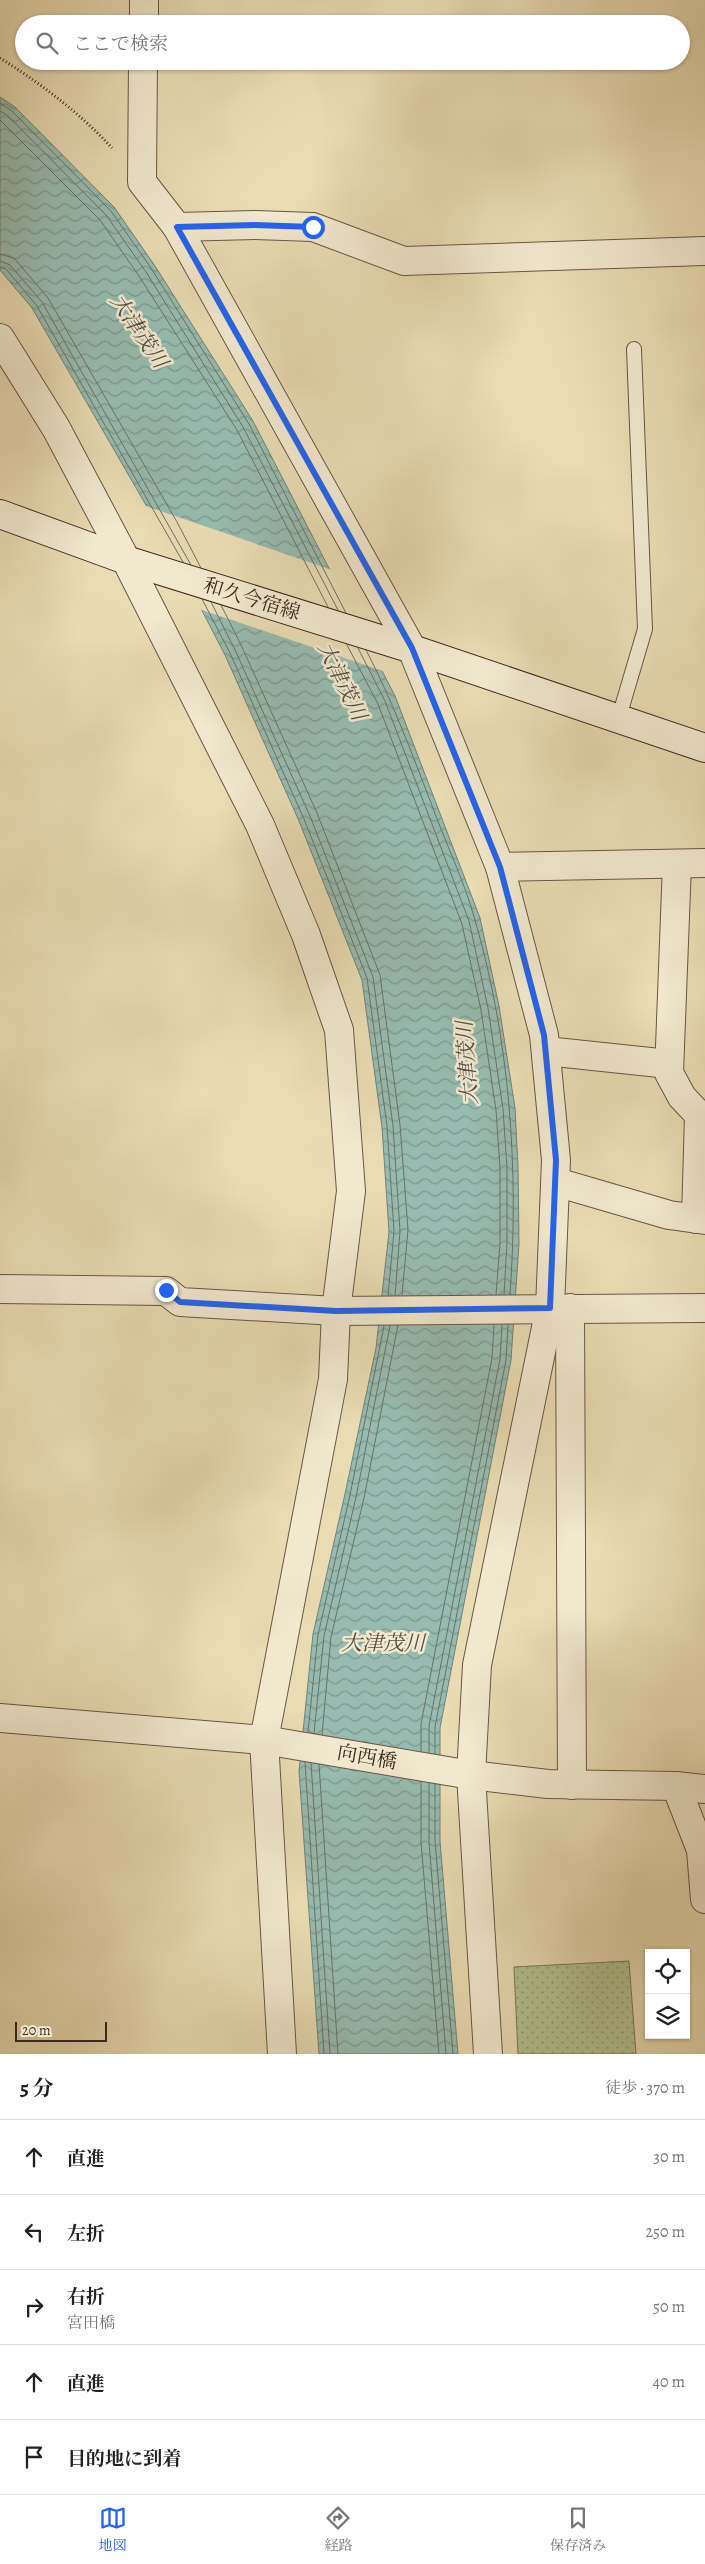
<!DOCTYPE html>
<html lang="ja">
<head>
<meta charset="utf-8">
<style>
	body { margin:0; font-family:Alegreya,"Noto Serif JP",serif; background:#f2f2f2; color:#222 }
	.controls { position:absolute; right:15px; bottom:15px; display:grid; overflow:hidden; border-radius:0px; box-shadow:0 1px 4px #0004 }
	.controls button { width:45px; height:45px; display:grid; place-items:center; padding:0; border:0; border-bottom:1px solid #e0e0e0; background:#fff; color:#222; font:25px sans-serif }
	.scale { position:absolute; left:15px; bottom:12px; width:92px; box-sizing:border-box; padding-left:5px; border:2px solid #3e2921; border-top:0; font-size:14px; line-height:18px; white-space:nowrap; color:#3e2921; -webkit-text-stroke:4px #f1e8ce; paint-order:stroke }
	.stop { position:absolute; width:15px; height:15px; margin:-11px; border:4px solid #2563eb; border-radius:50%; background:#fff }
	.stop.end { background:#2563eb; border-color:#fff; box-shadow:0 1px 5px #0008 }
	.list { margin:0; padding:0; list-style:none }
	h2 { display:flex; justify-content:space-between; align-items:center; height:65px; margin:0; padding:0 20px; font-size:21px }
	h2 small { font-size:16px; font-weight:400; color:#767676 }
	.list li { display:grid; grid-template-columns:32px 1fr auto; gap:15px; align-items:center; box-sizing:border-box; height:75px; padding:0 20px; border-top:1px solid #e0e0e0 }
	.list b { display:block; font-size:19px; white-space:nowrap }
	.list p { margin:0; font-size:16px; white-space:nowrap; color:#767676 }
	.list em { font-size:16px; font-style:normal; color:#767676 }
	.icon { flex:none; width:28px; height:28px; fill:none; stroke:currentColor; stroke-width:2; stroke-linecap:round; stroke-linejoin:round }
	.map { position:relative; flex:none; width:705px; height:2054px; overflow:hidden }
	.search { position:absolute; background:#fff; box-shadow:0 1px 4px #0004; left:15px; right:15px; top:15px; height:55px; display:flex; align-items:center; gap:12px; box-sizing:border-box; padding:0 18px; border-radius:28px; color:#767676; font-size:19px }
	.sheet { height:440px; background:#fff }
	nav { display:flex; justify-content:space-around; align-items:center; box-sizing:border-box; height:70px; border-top:1px solid #e0e0e0; background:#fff; font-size:14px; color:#767676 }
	nav a { display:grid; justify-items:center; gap:2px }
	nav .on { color:#2563eb }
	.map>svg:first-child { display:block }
</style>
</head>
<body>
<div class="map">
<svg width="705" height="2054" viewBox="0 0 705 2054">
	<defs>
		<pattern id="grass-dots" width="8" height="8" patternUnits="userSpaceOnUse" patternTransform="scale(1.25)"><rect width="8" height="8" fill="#b2c190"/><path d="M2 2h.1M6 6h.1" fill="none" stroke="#929d75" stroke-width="1.8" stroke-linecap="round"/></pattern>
		<pattern id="water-waves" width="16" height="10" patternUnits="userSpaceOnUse" patternTransform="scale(1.25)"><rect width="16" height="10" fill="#97bbb0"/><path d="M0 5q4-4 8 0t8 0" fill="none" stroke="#7d988f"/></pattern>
	</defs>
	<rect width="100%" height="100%" fill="#e9dbb3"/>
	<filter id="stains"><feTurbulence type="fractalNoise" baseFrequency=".004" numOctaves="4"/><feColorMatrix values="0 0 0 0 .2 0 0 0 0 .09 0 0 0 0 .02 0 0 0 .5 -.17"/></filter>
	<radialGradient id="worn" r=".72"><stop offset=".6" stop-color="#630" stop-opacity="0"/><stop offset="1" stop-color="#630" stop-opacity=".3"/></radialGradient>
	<polygon fill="url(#grass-dots)" stroke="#787558" points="629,1961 636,2054 518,2054 514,1967"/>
	<polygon fill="url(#water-waves)" stroke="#738177" points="0,97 15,107 114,207 155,266 253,421 395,696 480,918 499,1006 515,1108 518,1167 519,1244 511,1360 440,1728 440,1841 458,2054 319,2054 299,1771 313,1634 345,1494 376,1348 389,1232 382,1127 362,980 299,821 225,655 161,531 32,308 0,270"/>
	<polygon fill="#e9dbb3" points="143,505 332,570 386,672 199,609"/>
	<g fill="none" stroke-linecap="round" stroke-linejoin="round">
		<g stroke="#6a7268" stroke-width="1">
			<polyline points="0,103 12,111 111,211 151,268 249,424 346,613"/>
			<polyline points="0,111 8,116 106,215 146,272 243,427 338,610"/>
			<polyline points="0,120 100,220 139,276 237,430 328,607"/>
			<polyline points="0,254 14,258 48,298 177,522 201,568"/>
			<polyline points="0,261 10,265 42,302 191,565"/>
			<polyline points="0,267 6,269 37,306 183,562"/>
			<polyline points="202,599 230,653 304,819 367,978 387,1126 394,1231 388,1296"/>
			<polyline points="211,602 235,650 310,816 373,977 393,1126 400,1231 395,1296"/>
			<polyline points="221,605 242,647 317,813 380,975 400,1125 408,1230 402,1295"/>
			<polyline points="347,645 378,704 462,924 481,1010 496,1110 500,1168 500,1243 496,1295"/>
			<polyline points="358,648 385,701 469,921 488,1008 503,1109 507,1168 507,1243 504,1295"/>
			<path d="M366,650C392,700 411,751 431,803C445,842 464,880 475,920C510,1041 519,1170 510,1295"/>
			<polyline points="308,1732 318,1635 350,1495 384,1326"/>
			<polyline points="314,1733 324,1636 356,1497 390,1326"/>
			<polyline points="322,1735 331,1637 364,1498 398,1325"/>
			<polyline points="421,1751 421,1724 492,1358 494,1325"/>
			<polyline points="429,1753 429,1726 500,1359 502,1325"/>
			<polyline points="435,1754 435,1727 506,1360 508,1325"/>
			<polyline points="305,1762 324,2054"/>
			<polyline points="311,1763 330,2054"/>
			<polyline points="319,1764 338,2054"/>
			<polyline points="421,1782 421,1842 439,2054"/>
			<polyline points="429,1783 429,1842 446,2054"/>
			<polyline points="435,1784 435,1841 453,2054"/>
		</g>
		<g stroke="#695646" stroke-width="16">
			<polyline id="lane" points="619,717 645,629 634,349"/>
		</g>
		<g stroke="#695646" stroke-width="30">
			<g id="street">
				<polyline points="144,24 144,0"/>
				<polyline points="143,61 142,182 177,227 412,649 500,867 544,1035 556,1160 550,1308 477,1665 471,1775 488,2054"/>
				<polyline points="177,227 255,225 313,227 404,261 705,251"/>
				<polyline points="0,338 56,428 126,560 260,825 306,935 339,1030 351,1191 336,1311 333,1379 264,1740 282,2054"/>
				<polyline points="677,864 669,1073 682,1097 699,1115 696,1219"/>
				<polyline points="500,867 705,863"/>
				<polyline points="546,1051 669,1064"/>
				<polyline points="556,1182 669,1215 705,1220"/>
				<polyline points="0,1289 166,1291 180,1302 336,1311 705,1308"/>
				<polyline points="570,1308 572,1785"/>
				<polyline points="0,1718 264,1740 471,1775 548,1784 676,1786 705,1789"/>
				<polyline points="676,1786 701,1850 705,1899"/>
			</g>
		</g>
		<g stroke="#3e2921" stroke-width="30">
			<polyline id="secondary" points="0,514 126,560 412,649 705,748"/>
		</g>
		<path stroke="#3e2921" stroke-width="3" stroke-dasharray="1 2.5" stroke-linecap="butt" d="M0,58C40,83 80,113 112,148"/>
		<use href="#lane" stroke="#f1e8ce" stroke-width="14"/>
		<use href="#street" stroke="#f1e8ce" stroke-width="28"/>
		<use href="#secondary" stroke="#f1e8ce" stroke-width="28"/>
	</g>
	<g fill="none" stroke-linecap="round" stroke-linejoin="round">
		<polyline stroke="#2563eb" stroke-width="6" points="166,1290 180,1302 336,1311 550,1308 556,1160 544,1035 500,867 412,648 177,227 255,225 313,227"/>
	</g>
	<g text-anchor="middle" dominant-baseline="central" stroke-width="5" stroke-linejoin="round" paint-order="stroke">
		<g font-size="20" fill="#3e2921" stroke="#f1e8ce">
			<text transform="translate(252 599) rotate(17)">和久今宿線</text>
			<text transform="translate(367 1757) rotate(10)">向西橋</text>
		</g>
		<g font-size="21" font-style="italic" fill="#544e45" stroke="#f1e8ce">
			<text transform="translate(139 331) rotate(56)">大津茂川</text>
			<text transform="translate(342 681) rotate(64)">大津茂川</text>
			<text transform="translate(467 1063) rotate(-94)">大津茂川</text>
			<text x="383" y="1643">大津茂川</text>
		</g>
	</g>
	<rect width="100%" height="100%" filter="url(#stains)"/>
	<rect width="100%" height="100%" fill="url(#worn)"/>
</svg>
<div class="controls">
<button><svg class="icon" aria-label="locate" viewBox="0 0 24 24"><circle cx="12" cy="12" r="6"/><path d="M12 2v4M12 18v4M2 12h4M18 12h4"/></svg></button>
<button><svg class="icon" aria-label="layers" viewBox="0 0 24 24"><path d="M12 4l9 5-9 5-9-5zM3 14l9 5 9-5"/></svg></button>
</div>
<div class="scale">20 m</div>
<div class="stop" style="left:313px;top:227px"></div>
<div class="stop end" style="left:166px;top:1290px"></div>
<div class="search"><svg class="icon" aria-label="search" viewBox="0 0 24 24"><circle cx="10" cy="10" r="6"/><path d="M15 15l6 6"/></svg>ここで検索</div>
</div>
<section class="sheet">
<h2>5 分<small>徒歩 · 370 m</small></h2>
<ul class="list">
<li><svg class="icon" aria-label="ahead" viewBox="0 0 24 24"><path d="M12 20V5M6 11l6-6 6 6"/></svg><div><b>直進</b></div><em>30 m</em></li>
<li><svg class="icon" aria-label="left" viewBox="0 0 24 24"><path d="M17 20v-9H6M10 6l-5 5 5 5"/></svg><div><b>左折</b></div><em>250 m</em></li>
<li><svg class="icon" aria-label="right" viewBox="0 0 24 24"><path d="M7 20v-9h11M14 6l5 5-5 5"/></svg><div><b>右折</b><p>宮田橋</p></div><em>50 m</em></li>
<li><svg class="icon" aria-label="ahead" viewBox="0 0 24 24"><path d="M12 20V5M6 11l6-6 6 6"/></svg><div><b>直進</b></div><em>40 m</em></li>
<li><svg class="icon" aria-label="arrive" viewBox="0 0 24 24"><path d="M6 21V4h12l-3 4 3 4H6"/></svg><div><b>目的地に到着</b></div></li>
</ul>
</section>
<nav>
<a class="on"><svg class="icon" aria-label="map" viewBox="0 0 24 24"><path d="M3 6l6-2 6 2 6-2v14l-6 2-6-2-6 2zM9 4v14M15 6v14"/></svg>地図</a>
<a><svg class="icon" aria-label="directions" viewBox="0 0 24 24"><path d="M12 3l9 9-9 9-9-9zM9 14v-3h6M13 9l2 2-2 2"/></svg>経路</a>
<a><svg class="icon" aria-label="saved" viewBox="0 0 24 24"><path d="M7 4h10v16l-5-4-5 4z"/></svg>保存済み</a>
</nav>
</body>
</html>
